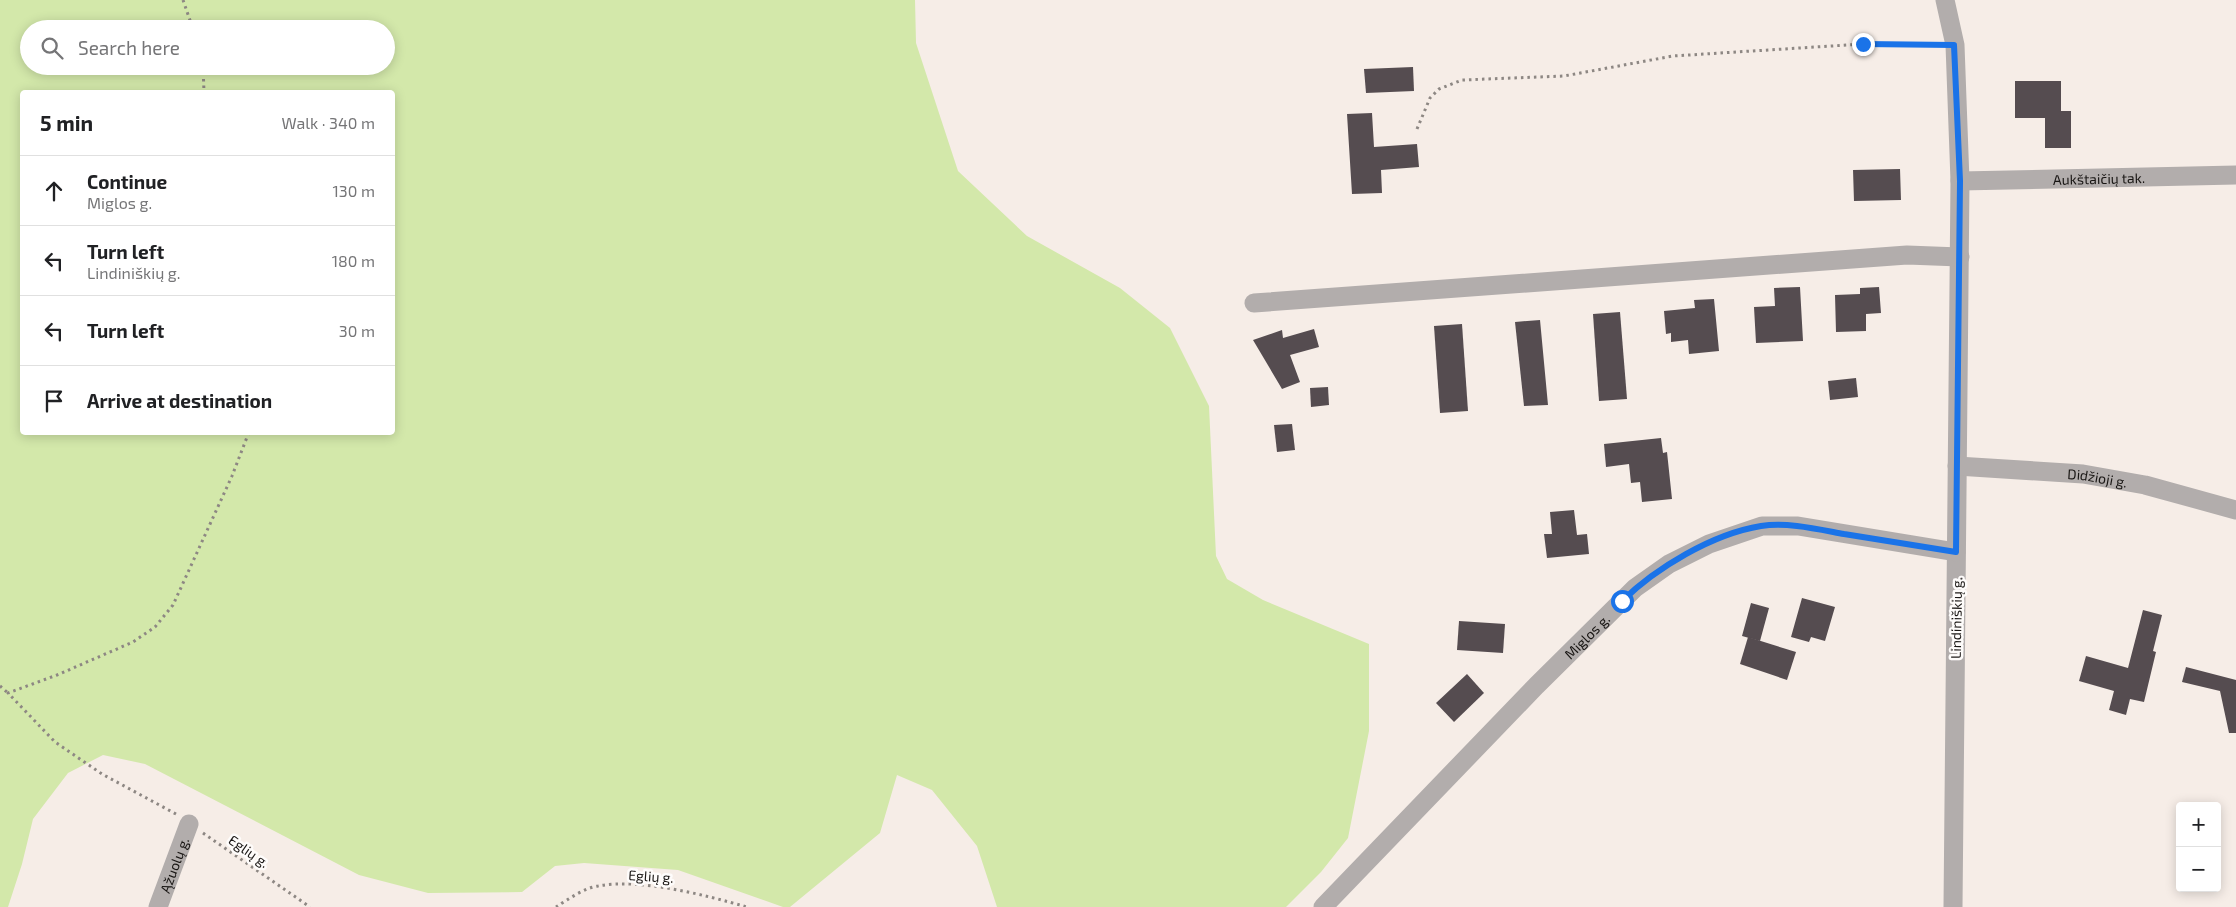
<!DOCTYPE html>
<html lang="en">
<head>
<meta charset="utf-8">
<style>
	body { margin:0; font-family:"Exo 2",sans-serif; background:#f2f2f2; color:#202124 }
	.controls { position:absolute; right:15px; bottom:15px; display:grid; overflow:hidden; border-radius:5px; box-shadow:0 2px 12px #0003 }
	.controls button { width:45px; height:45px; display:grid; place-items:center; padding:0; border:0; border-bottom:1px solid #e0e0e0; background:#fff; color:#202124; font:25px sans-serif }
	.stop { position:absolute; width:15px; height:15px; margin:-11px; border:4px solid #1a73e8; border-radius:50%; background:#fff }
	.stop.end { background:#1a73e8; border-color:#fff; box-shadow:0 1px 5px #0008 }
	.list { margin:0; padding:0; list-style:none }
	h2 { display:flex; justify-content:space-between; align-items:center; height:65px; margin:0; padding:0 20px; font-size:21px }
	h2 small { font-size:16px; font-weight:400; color:#757577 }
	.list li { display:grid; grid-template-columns:32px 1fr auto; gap:15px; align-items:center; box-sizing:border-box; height:70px; padding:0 20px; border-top:1px solid #e0e0e0 }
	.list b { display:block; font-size:19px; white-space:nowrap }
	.list p { margin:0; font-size:16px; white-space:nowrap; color:#757577 }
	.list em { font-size:16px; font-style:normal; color:#757577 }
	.icon { flex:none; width:28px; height:28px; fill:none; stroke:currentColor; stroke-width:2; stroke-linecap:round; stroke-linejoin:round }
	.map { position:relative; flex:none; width:2236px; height:907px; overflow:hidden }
	.search { position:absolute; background:#fff; box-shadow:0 2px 12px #0003; left:20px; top:20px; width:375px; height:55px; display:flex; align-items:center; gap:12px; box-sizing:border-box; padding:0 18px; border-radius:28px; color:#757577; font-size:19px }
	.panel { position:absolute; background:#fff; box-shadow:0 2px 12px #0003; left:20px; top:90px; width:375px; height:345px; border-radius:5px }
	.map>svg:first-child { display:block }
</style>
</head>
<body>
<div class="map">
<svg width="2236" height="907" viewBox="0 0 2236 907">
	<rect width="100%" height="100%" fill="#f6ede7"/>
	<path fill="#d3e8aa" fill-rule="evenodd" d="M0,0H915L916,43L958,171L1027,236L1120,288L1170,328L1209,406L1216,556L1227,579L1263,600L1369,644V731L1348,838L1321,872L1286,907H997L977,846L932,790L897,775L880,833L790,907H783L678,870L584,863L555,866L522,892L428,893L359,875L145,764L103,755L68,773L33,819L22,864L8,907H0ZM29,29H386V66H29ZM22,92H392V432H22Z"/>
	<g fill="#554c50">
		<polygon points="1413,67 1414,91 1366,93 1364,69"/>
		<polygon points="2015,81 2061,81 2061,111 2071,111 2071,148 2045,148 2045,118 2015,118"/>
		<polygon points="1372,113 1374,147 1417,144 1419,167 1381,170 1382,193 1352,194 1347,114"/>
		<polygon points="1900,169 1901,200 1854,201 1853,170"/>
		<polygon points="1800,287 1803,341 1756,343 1754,307 1775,306 1774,288"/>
		<polygon points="1879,287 1881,313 1866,314 1866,331 1836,332 1835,295 1860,294 1860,288"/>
		<polygon points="1714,299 1719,351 1689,354 1688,340 1671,342 1671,333 1666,334 1664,311 1695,308 1694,300"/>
		<polygon points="1620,312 1627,399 1599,401 1593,314"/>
		<polygon points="1540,320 1548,405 1524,406 1515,322"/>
		<polygon points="1462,324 1468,411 1440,413 1434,326"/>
		<polygon points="1314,329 1319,347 1290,355 1300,382 1282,389 1253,340 1282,330 1283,338"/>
		<polygon points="1856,378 1858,397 1830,400 1828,381"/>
		<polygon points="1328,387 1329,405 1311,407 1310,388"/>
		<polygon points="1292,424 1295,450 1277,452 1274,425"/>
		<polygon points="1661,438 1663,453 1667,452 1672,499 1642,502 1640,482 1631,483 1629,464 1606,467 1604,444"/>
		<polygon points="1574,510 1577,535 1587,534 1589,554 1547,558 1544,534 1552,534 1550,512"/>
		<polygon points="1802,598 1835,607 1825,641 1811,637 1809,642 1791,637"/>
		<polygon points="1751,603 1769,608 1760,641 1742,636"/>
		<polygon points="2143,610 2162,615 2153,651 2156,652 2144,702 2130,699 2126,715 2109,710 2114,691 2079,681 2086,656 2128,668"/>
		<polygon points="1459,621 1505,624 1503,653 1457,650"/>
		<polygon points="1748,637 1796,652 1787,680 1740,664"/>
		<polygon points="2186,667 2236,680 2236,733 2229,733 2220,691 2182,682"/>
		<polygon points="1467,674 1484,693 1454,722 1436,703"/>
	</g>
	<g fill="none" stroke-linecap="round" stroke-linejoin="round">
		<g stroke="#8d8783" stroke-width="3" stroke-dasharray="2.5 4" stroke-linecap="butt">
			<polyline points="183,0 193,29"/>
			<polyline points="203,66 204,92"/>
			<polyline points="1417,129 1430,98 1439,89 1462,80 1564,76 1673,56 1863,44 1938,45"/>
			<polyline points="0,686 8,693"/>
			<polyline points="176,814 102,774 55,742 8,693 57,675 133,642 155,627 173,605 232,476 249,432"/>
			<polyline points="203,833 310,907"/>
			<path d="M556,907C567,900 584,888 598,886C640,878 705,895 747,907"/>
		</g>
		<g stroke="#b2adac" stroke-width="19">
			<polyline points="1945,0 1955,45 1960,181 1953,907"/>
			<path id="s1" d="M1960,181L2236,175"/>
			<polyline points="1254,303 1907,255 1960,257"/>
			<path id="s2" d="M1957,466L2083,474L2145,485L2236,510"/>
			<path id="s3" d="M158,907L189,824"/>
			<path id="s4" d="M1323,907L1536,686L1635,588L1669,564L1709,544L1762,526H1798L1956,552"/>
		</g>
	</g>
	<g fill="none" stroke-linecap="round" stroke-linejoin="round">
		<path stroke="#1a73e8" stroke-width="6" d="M1622,601C1656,568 1712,534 1761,526C1788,522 1817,529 1844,534C1881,540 1919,546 1956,552L1960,181L1954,45L1863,44"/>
	</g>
	<g text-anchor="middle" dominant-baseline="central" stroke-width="5" stroke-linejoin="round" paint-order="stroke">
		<g font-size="14" fill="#191614" stroke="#fefcfb">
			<text stroke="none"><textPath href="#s1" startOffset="139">Aukštaičių tak.</textPath></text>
			<text stroke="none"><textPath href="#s2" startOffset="141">Didžioji g.</textPath></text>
			<text transform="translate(1956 618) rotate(-89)">Lindiniškių g.</text>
			<text stroke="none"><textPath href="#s4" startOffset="378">Miglos g.</textPath></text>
			<text transform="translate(249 851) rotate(35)">Eglių g.</text>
			<text stroke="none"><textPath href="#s3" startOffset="45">Ąžuolų g.</textPath></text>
			<text transform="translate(651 876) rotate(4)">Eglių g.</text>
		</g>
	</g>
</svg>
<div class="controls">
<button>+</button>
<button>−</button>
</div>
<div class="stop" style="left:1622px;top:601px"></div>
<div class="stop end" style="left:1863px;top:44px"></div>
<div class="search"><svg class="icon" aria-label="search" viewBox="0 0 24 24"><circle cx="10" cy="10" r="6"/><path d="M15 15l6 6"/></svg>Search here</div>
<section class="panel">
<h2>5 min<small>Walk · 340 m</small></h2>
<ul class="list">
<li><svg class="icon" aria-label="ahead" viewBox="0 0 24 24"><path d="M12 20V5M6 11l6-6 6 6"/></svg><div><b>Continue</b><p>Miglos g.</p></div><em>130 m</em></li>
<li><svg class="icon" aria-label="left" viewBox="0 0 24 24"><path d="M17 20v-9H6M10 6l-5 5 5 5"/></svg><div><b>Turn left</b><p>Lindiniškių g.</p></div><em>180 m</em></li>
<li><svg class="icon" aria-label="left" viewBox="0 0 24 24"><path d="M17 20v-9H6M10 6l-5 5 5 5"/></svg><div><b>Turn left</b></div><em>30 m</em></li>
<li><svg class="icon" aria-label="arrive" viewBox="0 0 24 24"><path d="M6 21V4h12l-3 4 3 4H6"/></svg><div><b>Arrive at destination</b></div></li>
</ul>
</section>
</div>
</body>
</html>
